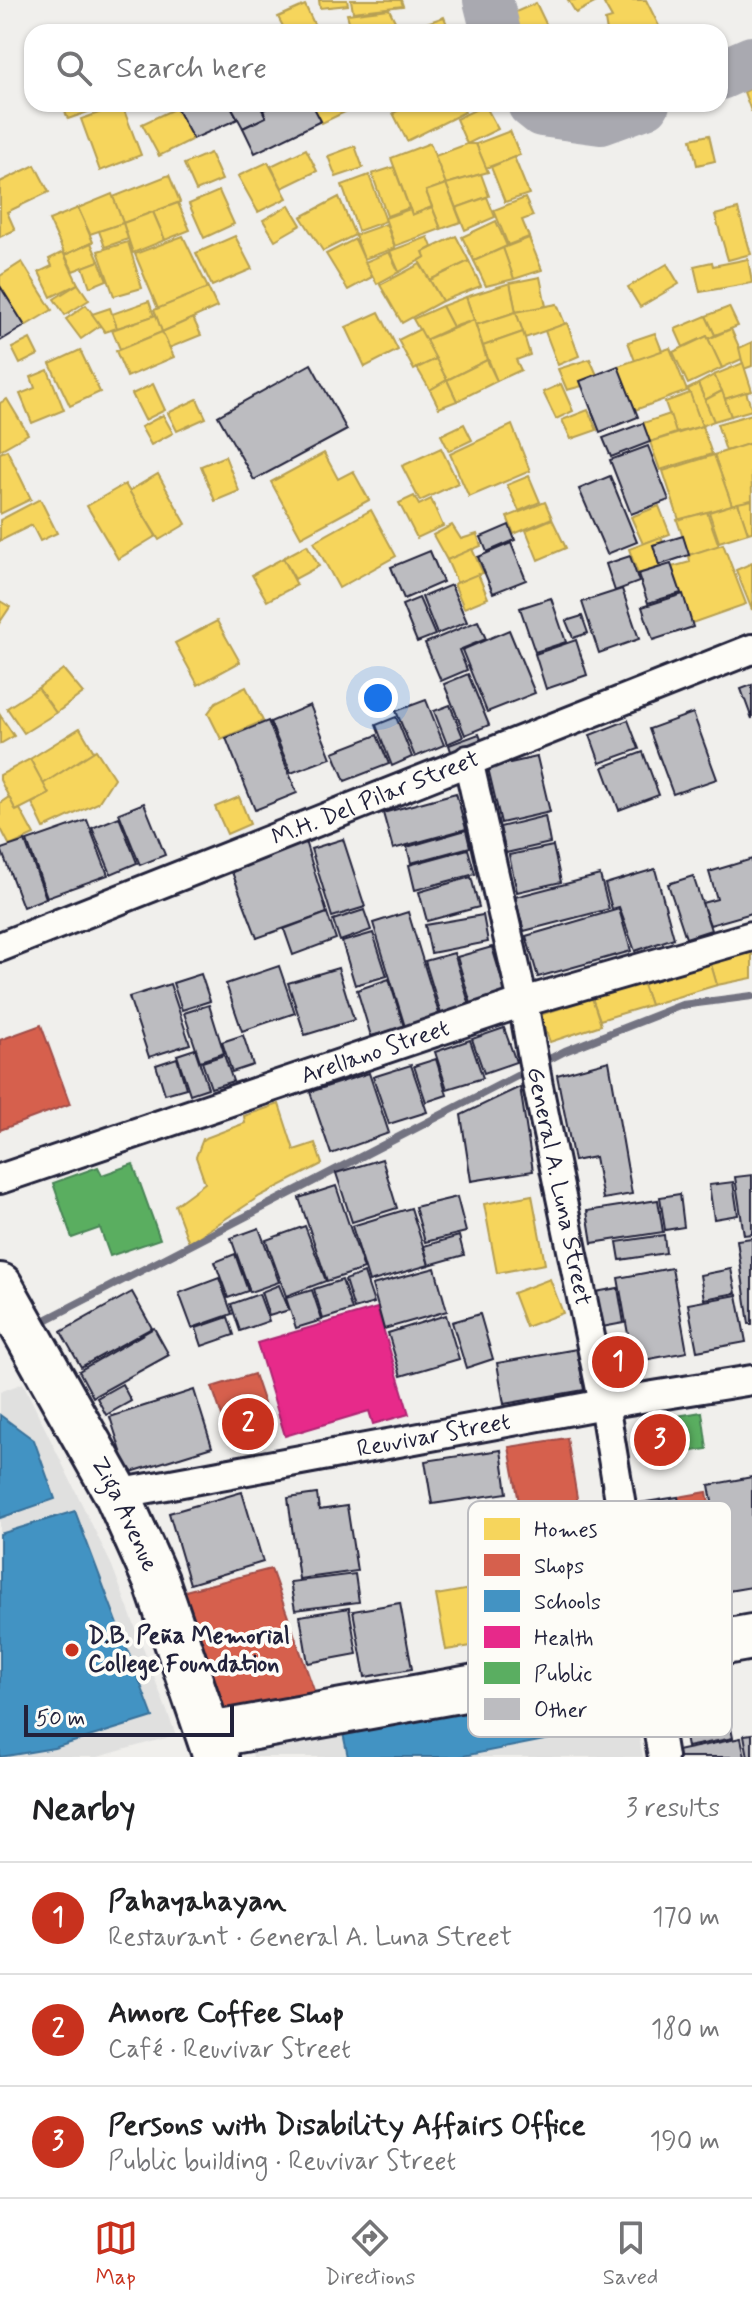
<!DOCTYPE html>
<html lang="en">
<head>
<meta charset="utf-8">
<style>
	body { margin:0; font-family:Mynerve,sans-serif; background:#f2f2f2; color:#202124 }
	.scale { position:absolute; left:24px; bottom:20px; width:210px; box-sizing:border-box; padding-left:8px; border:4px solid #22223b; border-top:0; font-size:22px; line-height:28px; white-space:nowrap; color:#22223b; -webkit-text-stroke:6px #fdfcf7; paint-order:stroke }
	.you { position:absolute; left:378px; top:698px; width:28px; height:28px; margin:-20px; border:6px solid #fff; border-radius:50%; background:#1a73e8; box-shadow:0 0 0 12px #1a73e833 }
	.badge { display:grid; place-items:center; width:52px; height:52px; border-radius:50%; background:#c8321e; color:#fff; font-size:26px; font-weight:700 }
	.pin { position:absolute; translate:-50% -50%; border:4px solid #fff; box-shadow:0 2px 8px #0006 }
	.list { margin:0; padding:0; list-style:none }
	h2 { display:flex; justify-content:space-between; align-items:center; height:104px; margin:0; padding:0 32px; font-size:34px }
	h2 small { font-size:26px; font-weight:400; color:#757577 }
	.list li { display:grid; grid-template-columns:52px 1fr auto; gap:24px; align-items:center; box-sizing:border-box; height:112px; padding:0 32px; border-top:2px solid #e0e0e0 }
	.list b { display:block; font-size:30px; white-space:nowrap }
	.list p { margin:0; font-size:26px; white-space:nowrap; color:#757577 }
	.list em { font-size:26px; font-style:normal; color:#757577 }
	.icon { flex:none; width:44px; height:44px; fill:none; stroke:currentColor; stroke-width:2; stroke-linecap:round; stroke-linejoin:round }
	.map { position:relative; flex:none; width:752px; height:1757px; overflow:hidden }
	.search { position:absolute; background:#fff; box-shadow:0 2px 6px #0004; left:24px; right:24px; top:24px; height:88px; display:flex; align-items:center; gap:20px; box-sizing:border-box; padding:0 28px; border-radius:24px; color:#757577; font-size:30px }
	.sheet { height:440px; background:#fff }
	nav { display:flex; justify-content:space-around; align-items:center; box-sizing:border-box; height:112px; border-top:2px solid #e0e0e0; background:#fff; font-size:22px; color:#757577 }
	nav a { display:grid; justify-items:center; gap:4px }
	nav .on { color:#c8321e }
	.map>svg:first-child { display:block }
</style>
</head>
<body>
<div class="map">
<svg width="752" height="1757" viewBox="0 0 752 1757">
	<rect width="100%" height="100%" fill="#f0efec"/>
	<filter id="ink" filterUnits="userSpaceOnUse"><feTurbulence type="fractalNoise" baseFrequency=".0125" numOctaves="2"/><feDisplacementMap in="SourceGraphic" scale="16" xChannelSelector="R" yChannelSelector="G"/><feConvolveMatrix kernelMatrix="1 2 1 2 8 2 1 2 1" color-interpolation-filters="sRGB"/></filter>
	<g filter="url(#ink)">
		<g fill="#e0e0df">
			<polygon points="23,1383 112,1566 176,1735 98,1757 0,1757 0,1392"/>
			<polygon points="627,1674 643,1757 253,1757 250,1747"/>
		</g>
		<g fill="#f6d55c" stroke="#b69f52" stroke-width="2">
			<polygon points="319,0 347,0 348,5 320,8"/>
			<polygon points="351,0 401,0 403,6 353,12"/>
			<polygon points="568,0 600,0 576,13"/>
			<polygon points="612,0 646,0 659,26 646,32 607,32 605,20 612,18 604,4"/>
			<polygon points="536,3 550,32 519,32 511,14"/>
			<polygon points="305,5 318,32 286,32 278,17"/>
			<polygon points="389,9 399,29 387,32 352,32 347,14"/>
			<polygon points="444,17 450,32 426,32 423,24"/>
			<polygon points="752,88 752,111 751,111 744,92"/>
			<polygon points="62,104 111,104 68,119"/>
			<polygon points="312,104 346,104 349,110 322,123"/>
			<polygon points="412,104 460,104 465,112 407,141 393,113"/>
			<polygon points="122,105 141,155 100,171 81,119"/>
			<polygon points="485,105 498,129 467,144 456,119"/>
			<polygon points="176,108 193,139 159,156 142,124"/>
			<polygon points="510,131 520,155 486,168 476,144"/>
			<polygon points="709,135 715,161 697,165 691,139"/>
			<polygon points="430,143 446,184 426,191 432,207 412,215 391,158"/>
			<polygon points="467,144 476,144 488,172 446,184 435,156"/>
			<polygon points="355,146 363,168 336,177 328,156"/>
			<polygon points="306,149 317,171 282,188 271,166"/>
			<polygon points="210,153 222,180 196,191 184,164"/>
			<polygon points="514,157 529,194 505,202 491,167"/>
			<polygon points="268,162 287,198 258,212 238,176"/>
			<polygon points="35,165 49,192 7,212 15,230 0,237 0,182"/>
			<polygon points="394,167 409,208 387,216 372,174"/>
			<polygon points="481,174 489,196 456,208 446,184"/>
			<polygon points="169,175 180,202 123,223 113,197"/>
			<polygon points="369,175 386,221 358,231 342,185"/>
			<polygon points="446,184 461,222 441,229 426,191"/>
			<polygon points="219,191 234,224 204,238 189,204"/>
			<polygon points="112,194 123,223 90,234 78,208"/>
			<polygon points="339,197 355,235 323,251 301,217"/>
			<polygon points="487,197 495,217 465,230 456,208"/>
			<polygon points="525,198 533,216 522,220 529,237 508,245 494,210"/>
			<polygon points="178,203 190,230 165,240 153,212"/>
			<polygon points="289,205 301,225 275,240 263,220"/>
			<polygon points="432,207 441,229 395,246 385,218 410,209 412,215"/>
			<polygon points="78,208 93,242 65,255 49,220"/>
			<polygon points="738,209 751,254 728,260 715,215"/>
			<polygon points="153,212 165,240 133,253 123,223"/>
			<polygon points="496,221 507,246 474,261 462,237"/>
			<polygon points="123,223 128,239 105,247 99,231"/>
			<polygon points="386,224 395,248 364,259 355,235"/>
			<polygon points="183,236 208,288 158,309 135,254"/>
			<polygon points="235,236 252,269 212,286 196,253"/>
			<polygon points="456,236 469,261 430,280 419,261 425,257 423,252"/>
			<polygon points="428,237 432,247 423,252 425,257 399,272 390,251"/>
			<polygon points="529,238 542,270 514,279 503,248"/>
			<polygon points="355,239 372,277 348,290 326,254"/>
			<polygon points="128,242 142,288 114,296 98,251"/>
			<polygon points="91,243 99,261 73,271 65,255"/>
			<polygon points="503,248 514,279 486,286 474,261"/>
			<polygon points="63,252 78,284 51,297 39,272 52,266 49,259"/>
			<polygon points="389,252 399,272 377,284 365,262"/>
			<polygon points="748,259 752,283 700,292 694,266 712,262 713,266"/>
			<polygon points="99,261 107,280 90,287 83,267"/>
			<polygon points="469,261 481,286 442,301 430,280"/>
			<polygon points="22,262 52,310 25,326 0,286 0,276"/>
			<polygon points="420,264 442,301 402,323 380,285"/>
			<polygon points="667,264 679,284 640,307 628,287"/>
			<polygon points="540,277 546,306 516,312 510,283"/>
			<polygon points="510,283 516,312 476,325 466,297"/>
			<polygon points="78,284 89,300 65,315 54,299"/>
			<polygon points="208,288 217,307 162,332 154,310"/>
			<polygon points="466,297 474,320 453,327 442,306"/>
			<polygon points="149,301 154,316 117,328 112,314"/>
			<polygon points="557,304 565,324 525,338 516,312"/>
			<polygon points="86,305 101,325 81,339 66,319"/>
			<polygon points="442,306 453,327 425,340 413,319"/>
			<polygon points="729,307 738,326 715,335 706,316"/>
			<polygon points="110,308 117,328 105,332 92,314"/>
			<polygon points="379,312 398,350 365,367 346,327"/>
			<polygon points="516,312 523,332 483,346 476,325"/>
			<polygon points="156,315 162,332 120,349 112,330"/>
			<polygon points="706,316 715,335 708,339 707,336 683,347 675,329"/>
			<polygon points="193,318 201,335 169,348 162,332"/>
			<polygon points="474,320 487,360 447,380 425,340"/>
			<polygon points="567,323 579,356 558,365 545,331"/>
			<polygon points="420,329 436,359 414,370 398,340"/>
			<polygon points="731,329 744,358 722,368 708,339"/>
			<polygon points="162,332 174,357 127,377 116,351"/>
			<polygon points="523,332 530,355 516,360 521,370 497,381 483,346"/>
			<polygon points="655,333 662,351 635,361 628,342"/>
			<polygon points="707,336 722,368 688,384 673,352"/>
			<polygon points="30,339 38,355 20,364 12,348"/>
			<polygon points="752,342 752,366 744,369 739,348"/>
			<polygon points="670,348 687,391 635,410 618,366"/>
			<polygon points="80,350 100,392 70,406 50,364"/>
			<polygon points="436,359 447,380 430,390 417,368"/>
			<polygon points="590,359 597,375 580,381 582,386 567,390 558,369"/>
			<polygon points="487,360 497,381 457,401 447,380"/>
			<polygon points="743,363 752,391 725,399 714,375"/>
			<polygon points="48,370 64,410 32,423 20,394 35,388 31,377"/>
			<polygon points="714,375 722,391 705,400 698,384"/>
			<polygon points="447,380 457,401 439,408 430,390"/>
			<polygon points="153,384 165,410 145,420 132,394"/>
			<polygon points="561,384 573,411 556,419 543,392"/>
			<polygon points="698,384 714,421 702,426 688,389"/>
			<polygon points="722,391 731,416 714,421 705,400"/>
			<polygon points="746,392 752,410 731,416 725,399"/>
			<polygon points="690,393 702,426 676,433 665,402"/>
			<polygon points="7,399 28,434 0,450 0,403"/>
			<polygon points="197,399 206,418 177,431 168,413"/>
			<polygon points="588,410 597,430 571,439 562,420"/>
			<polygon points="670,414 676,433 650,442 643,423"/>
			<polygon points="752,414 752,443 726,451 717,424"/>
			<polygon points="163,415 173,433 151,445 141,427"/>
			<polygon points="464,424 472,440 449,451 441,435"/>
			<polygon points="512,425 530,471 469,497 450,454"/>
			<polygon points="702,426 712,454 660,470 650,442"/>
			<polygon points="751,443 752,500 732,505 714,455"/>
			<polygon points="441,448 458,483 420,501 402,466"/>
			<polygon points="7,450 31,499 0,514 0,453"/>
			<polygon points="324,453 338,479 353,471 369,500 301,537 271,482"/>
			<polygon points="714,455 732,505 679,520 663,471"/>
			<polygon points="225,456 239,491 215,501 201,466"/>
			<polygon points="158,474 186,524 159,540 129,491"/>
			<polygon points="529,476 540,502 519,511 507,485"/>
			<polygon points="125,484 156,536 118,559 87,506"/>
			<polygon points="414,496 419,505 431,499 443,526 417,538 399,503"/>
			<polygon points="40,499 57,533 40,541 32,525 0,541 0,520"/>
			<polygon points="752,500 752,532 748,533 738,503"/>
			<polygon points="545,502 552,518 514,534 507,517"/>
			<polygon points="738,503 748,533 719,542 709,512"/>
			<polygon points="659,506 670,534 643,544 631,517"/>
			<polygon points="371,510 396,556 339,588 314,542"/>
			<polygon points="707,512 719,546 689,555 677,520"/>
			<polygon points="552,519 566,548 538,560 526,530"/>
			<polygon points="452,525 461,539 477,534 481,546 447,560 433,535"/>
			<polygon points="661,537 663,542 653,545 660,567 638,574 629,549"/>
			<polygon points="723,544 746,604 692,623 672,567 690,562 689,555"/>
			<polygon points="307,545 319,566 295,579 283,558"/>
			<polygon points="472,549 483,573 457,583 447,560"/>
			<polygon points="283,558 297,585 267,601 252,575"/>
			<polygon points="752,563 752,610 736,570"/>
			<polygon points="478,574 488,598 464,608 454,584"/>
			<polygon points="0,601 10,607 0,622"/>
			<polygon points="217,621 240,662 198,685 175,643"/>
			<polygon points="63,669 83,693 56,713 38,688"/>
			<polygon points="246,687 263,721 221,739 208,713 216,702"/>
			<polygon points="38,688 56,713 24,733 7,708"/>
			<polygon points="0,715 14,736 0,744"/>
			<polygon points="80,728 94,752 43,784 30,759"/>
			<polygon points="96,750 114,778 98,803 44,828 32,803 49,794 43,784"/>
			<polygon points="30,759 49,794 16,811 0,780 0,775"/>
			<polygon points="9,797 16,811 20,809 34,835 10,846 0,827 0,803"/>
			<polygon points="239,797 250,824 227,834 215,807"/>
			<polygon points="752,947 752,978 717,985 710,961"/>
			<polygon points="710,961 717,985 650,1005 642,982"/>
			<polygon points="642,982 650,1005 600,1020 592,998"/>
			<polygon points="592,998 601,1025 550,1042 540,1015"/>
			<polygon points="279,1104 294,1150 315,1143 322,1164 260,1196 189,1243 175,1205 205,1183 196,1157 203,1139 245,1123 244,1116"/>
			<polygon points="532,1195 545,1264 497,1273 484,1204"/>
			<polygon points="550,1279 563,1313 526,1327 513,1293"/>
			<polygon points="488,1586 497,1642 446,1650 436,1595"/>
		</g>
		<g fill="#d6604d" stroke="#a04d48" stroke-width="2">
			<polygon points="41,1025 70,1104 0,1130 0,1040"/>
			<polygon points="626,1335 634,1381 612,1385 604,1340"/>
			<polygon points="254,1374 273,1430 231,1443 212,1387"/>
			<polygon points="567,1438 578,1504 521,1513 509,1447"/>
			<polygon points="707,1492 729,1620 655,1632 641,1549 686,1541 678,1497"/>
			<polygon points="271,1569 316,1696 227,1716 185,1591"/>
		</g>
		<g fill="#4393c3" stroke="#39719a" stroke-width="2">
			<polygon points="0,1415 34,1440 55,1499 0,1518"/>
			<polygon points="75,1511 153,1717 54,1748 0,1757 0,1534"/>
			<polygon points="581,1685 590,1731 458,1757 348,1757 343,1733"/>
		</g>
		<polygon fill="#e7298a" stroke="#ac2772" stroke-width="2" points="377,1308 409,1414 373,1424 369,1411 285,1436 257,1343"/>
		<g fill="#5aae61" stroke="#498456" stroke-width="2">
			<polygon points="133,1164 160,1239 110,1256 100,1228 72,1238 53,1183 98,1167 102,1175"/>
			<polygon points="702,1412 707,1449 644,1458 640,1430 671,1425 670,1417"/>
		</g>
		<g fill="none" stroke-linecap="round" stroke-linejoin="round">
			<polyline stroke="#737381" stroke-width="8" points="36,1325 565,1051 682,1005 752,996"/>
			<g stroke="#a9a9b0" stroke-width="50">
				<polyline points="488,0 496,32"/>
				<polyline points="720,75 752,61"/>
				<polyline points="532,104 542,112 601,120 645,104"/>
			</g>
		</g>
		<g fill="#bcbcc0" stroke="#22223b" stroke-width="2">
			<polygon points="184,104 230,104 238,119 193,139 176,108"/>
			<polygon points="230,104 259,104 266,117 243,128"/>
			<polygon points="275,104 312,104 321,121 255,153 243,128 266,117 263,110"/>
			<polygon points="0,286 25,326 0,341"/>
			<polygon points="311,364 347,430 254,480 218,416"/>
			<polygon points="618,366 638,417 600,432 580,381"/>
			<polygon points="643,423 650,442 611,457 603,438"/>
			<polygon points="648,446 669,500 631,514 610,460"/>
			<polygon points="610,476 637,542 607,554 579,489"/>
			<polygon points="509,525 515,540 487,552 481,537"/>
			<polygon points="683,536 689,555 659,565 653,545"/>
			<polygon points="511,543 526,580 493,593 478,557"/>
			<polygon points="430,551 443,582 404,599 391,567"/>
			<polygon points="630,556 639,582 615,591 606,564"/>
			<polygon points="671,564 681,593 648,603 638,574"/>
			<polygon points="451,585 467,622 437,634 422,597"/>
			<polygon points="622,589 639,639 599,653 582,602"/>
			<polygon points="683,594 693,627 653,640 642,607"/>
			<polygon points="419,598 435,635 417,642 402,605"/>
			<polygon points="551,598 566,642 535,652 520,608"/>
			<polygon points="582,616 588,633 573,638 566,621"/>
			<polygon points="478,621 486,639 459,650 467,670 441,681 425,643"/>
			<polygon points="509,630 535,693 487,712 462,650"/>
			<polygon points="576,640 587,675 546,689 535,654"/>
			<polygon points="468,674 489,725 465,735 444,684"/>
			<polygon points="752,685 752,719 741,689"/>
			<polygon points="426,700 444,745 415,757 396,711"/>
			<polygon points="310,705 331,758 291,773 270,722"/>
			<polygon points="450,705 463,737 447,744 434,711"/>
			<polygon points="693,713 717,779 673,794 649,729"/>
			<polygon points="396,717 412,757 392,766 376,725"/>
			<polygon points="628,720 639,749 600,763 590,735"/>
			<polygon points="268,721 297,793 255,810 226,738"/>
			<polygon points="479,734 483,745 453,757 449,745"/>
			<polygon points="377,735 389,764 345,781 333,752"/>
			<polygon points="643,752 659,795 619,810 603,767"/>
			<polygon points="537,757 550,812 501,823 488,768"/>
			<polygon points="456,793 466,829 393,849 383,813"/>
			<polygon points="144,803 165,855 140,865 119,813"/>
			<polygon points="545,816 550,843 506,853 500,827"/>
			<polygon points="119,817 137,863 111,874 92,828"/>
			<polygon points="87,820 108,875 47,897 27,841"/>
			<polygon points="466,830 470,847 411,863 407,847"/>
			<polygon points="343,839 365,907 332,917 311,849"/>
			<polygon points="25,841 46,898 23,907 1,849"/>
			<polygon points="305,841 327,913 257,938 232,872"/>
			<polygon points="553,846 561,882 517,892 509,855"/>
			<polygon points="468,849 475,874 415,890 409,865"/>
			<polygon points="752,859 752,913 710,925 702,903 717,899 709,872"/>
			<polygon points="655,869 674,938 635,951 619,907 612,909 605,884"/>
			<polygon points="600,875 609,909 524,931 515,897"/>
			<polygon points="693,876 711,930 686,938 668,884"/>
			<polygon points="471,877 479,907 427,921 419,892"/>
			<polygon points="619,909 631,951 538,977 526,936"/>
			<polygon points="364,910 371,930 340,941 333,920"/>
			<polygon points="408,912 441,1020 406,1030 373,923"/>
			<polygon points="327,913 336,939 293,955 284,929"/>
			<polygon points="483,915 488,942 431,953 425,925"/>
			<polygon points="373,933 387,976 355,985 342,942"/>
			<polygon points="492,947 507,997 472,1007 457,957"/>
			<polygon points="454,953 470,1006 441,1014 425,961"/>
			<polygon points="279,966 295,1013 242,1031 226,984"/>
			<polygon points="338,968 354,1020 305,1035 288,983"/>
			<polygon points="201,974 210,1001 182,1010 173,983"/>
			<polygon points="389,979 404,1027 371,1036 357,990"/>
			<polygon points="170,984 190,1044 149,1057 129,997"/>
			<polygon points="209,1005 224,1053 200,1061 184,1013"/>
			<polygon points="504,1028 516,1062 484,1073 472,1039"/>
			<polygon points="243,1035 253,1065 232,1072 222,1042"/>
			<polygon points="470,1040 483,1078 447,1089 435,1052"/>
			<polygon points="195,1049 208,1088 190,1094 177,1055"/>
			<polygon points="224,1055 233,1081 211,1088 202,1062"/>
			<polygon points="177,1058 186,1088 165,1094 156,1065"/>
			<polygon points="436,1059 447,1095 426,1102 414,1066"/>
			<polygon points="609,1061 632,1194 603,1199 595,1157 574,1161 557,1075"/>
			<polygon points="411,1065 427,1112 389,1124 373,1077"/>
			<polygon points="369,1073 389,1133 331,1154 310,1092"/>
			<polygon points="520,1087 533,1171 471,1181 461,1115"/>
			<polygon points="382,1159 397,1208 352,1222 336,1173"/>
			<polygon points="752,1175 752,1234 744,1235 735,1177"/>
			<polygon points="733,1182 738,1215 714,1219 709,1185"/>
			<polygon points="336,1186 364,1269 327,1281 299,1198"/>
			<polygon points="680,1194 684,1227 665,1230 660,1197"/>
			<polygon points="457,1197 466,1232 425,1242 415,1207"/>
			<polygon points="658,1200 663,1232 592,1243 587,1211"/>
			<polygon points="411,1208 429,1265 369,1282 352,1226"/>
			<polygon points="305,1226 326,1281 286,1296 266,1240"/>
			<polygon points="259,1228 279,1282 250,1292 231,1238"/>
			<polygon points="664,1235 666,1253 620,1260 617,1242"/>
			<polygon points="459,1236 464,1255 429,1265 424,1246"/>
			<polygon points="752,1238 752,1324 749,1324 737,1240"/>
			<polygon points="235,1254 248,1291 228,1298 215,1262"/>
			<polygon points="435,1268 447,1311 384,1329 372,1285"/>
			<polygon points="672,1268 687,1352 633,1362 618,1278"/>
			<polygon points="731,1269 736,1293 704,1299 700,1275"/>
			<polygon points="364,1273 374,1303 354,1309 345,1280"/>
			<polygon points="219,1278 232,1314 192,1328 179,1293"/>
			<polygon points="342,1280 352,1310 323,1319 314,1289"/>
			<polygon points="279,1285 289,1310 269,1316 261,1292"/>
			<polygon points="618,1288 624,1323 602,1327 595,1292"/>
			<polygon points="312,1290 322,1320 296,1328 286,1298"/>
			<polygon points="132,1292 152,1328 81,1367 61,1332"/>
			<polygon points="259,1294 269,1321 240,1331 231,1304"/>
			<polygon points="737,1295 746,1342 697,1351 688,1304"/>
			<polygon points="480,1314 493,1359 466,1368 452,1322"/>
			<polygon points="446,1315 459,1359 401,1376 388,1333"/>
			<polygon points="228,1317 234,1335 202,1346 196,1328"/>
			<polygon points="154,1328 169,1355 93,1397 79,1371"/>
			<polygon points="577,1349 584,1390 504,1404 497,1363"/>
			<polygon points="122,1384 131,1401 106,1415 97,1398"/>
			<polygon points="194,1390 212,1447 128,1473 110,1417"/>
			<polygon points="501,1450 507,1493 432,1504 425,1461"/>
			<polygon points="752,1477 752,1587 728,1591 709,1485"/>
			<polygon points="242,1492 263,1562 190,1584 169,1513"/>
			<polygon points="317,1494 319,1510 347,1506 357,1571 299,1579 288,1498"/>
			<polygon points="678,1497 686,1541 646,1548 639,1503"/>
			<polygon points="355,1574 359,1602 295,1610 290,1582"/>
			<polygon points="400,1603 412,1669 365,1677 353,1611"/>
			<polygon points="349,1608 357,1654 308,1663 300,1616"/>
			<polygon points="718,1664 733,1738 687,1747 672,1674"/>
			<polygon points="752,1734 752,1757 748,1757 744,1735"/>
			<polygon points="741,1738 745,1757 679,1757 677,1751"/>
		</g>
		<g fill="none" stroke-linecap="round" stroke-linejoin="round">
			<g stroke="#22223b" stroke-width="34">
				<g id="minor">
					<path id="s1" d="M468,760L523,1002L538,1086L604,1404L663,1757"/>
					<path id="s2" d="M0,947L752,649"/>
					<path id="s3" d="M0,1179L523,1002L752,936"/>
					<path id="s4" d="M117,1494L604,1404L752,1380"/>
				</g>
			</g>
			<g stroke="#22223b" stroke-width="50">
				<g id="primary">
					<path id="s5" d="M0,1286L117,1494L157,1583L216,1757"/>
					<polyline points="210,1735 752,1637"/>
				</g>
			</g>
			<use href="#minor" stroke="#fdfcf7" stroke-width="28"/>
			<use href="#primary" stroke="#fdfcf7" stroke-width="44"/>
		</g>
	</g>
	<circle fill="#c8321e" stroke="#fdfcf7" stroke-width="3" cx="72" cy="1650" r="8"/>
	<g text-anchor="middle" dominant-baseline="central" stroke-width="8" stroke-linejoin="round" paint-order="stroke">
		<g font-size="24" fill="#22223b" stroke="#fdfcf7">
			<text stroke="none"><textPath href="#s2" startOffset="404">M.H. Del Pilar Street</textPath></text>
			<text stroke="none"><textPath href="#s3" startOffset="396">Arellano Street</textPath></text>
			<text stroke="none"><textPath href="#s1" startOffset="436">General A. Luna Street</textPath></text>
			<text stroke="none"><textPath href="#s4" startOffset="322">Reuvivar Street</textPath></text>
			<text stroke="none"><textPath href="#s5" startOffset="260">Ziga Avenue</textPath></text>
		</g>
		<g font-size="24" font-weight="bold" fill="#22223b" stroke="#fdfcf7" text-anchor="start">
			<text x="88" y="1636">D.B. Peña Memorial<tspan x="88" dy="28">College Foundation</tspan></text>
		</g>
	</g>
	<rect x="468" y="1501" width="264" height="236" rx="12" fill="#fdfcf7" stroke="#bbbbbf" stroke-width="2"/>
	<rect x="484" y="1518" width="36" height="22" fill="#f6d55c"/>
	<rect x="484" y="1554" width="36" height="22" fill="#d6604d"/>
	<rect x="484" y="1590" width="36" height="22" fill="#4393c3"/>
	<rect x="484" y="1626" width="36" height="22" fill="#e7298a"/>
	<rect x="484" y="1662" width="36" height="22" fill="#5aae61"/>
	<rect x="484" y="1698" width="36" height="22" fill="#bcbcc0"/>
	<g font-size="22" fill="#22223b">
		<text x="534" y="1537">Homes</text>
		<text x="534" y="1573">Shops</text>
		<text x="534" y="1609">Schools</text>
		<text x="534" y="1645">Health</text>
		<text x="534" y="1681">Public</text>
		<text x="534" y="1717">Other</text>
	</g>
</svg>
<div class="scale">50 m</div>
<div class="you"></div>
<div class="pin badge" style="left:618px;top:1362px">1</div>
<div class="pin badge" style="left:248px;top:1424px">2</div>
<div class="pin badge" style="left:660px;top:1440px">3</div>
<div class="search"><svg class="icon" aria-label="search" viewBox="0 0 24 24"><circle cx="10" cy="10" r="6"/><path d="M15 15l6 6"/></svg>Search here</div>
</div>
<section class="sheet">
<h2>Nearby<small>3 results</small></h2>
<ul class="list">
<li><span class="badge">1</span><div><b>Pahayahayan</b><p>Restaurant · General A. Luna Street</p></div><em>170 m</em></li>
<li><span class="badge">2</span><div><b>Amore Coffee Shop</b><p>Café · Reuvivar Street</p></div><em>180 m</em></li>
<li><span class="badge">3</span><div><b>Persons with Disability Affairs Office</b><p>Public building · Reuvivar Street</p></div><em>190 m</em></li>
</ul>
</section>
<nav>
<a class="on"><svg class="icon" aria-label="map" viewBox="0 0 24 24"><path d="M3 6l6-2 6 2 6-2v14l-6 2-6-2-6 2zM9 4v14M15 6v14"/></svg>Map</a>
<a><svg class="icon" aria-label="directions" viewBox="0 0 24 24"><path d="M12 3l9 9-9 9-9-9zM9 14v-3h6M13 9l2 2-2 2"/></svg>Directions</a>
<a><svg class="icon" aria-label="saved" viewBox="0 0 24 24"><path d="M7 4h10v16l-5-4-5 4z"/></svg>Saved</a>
</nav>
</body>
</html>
